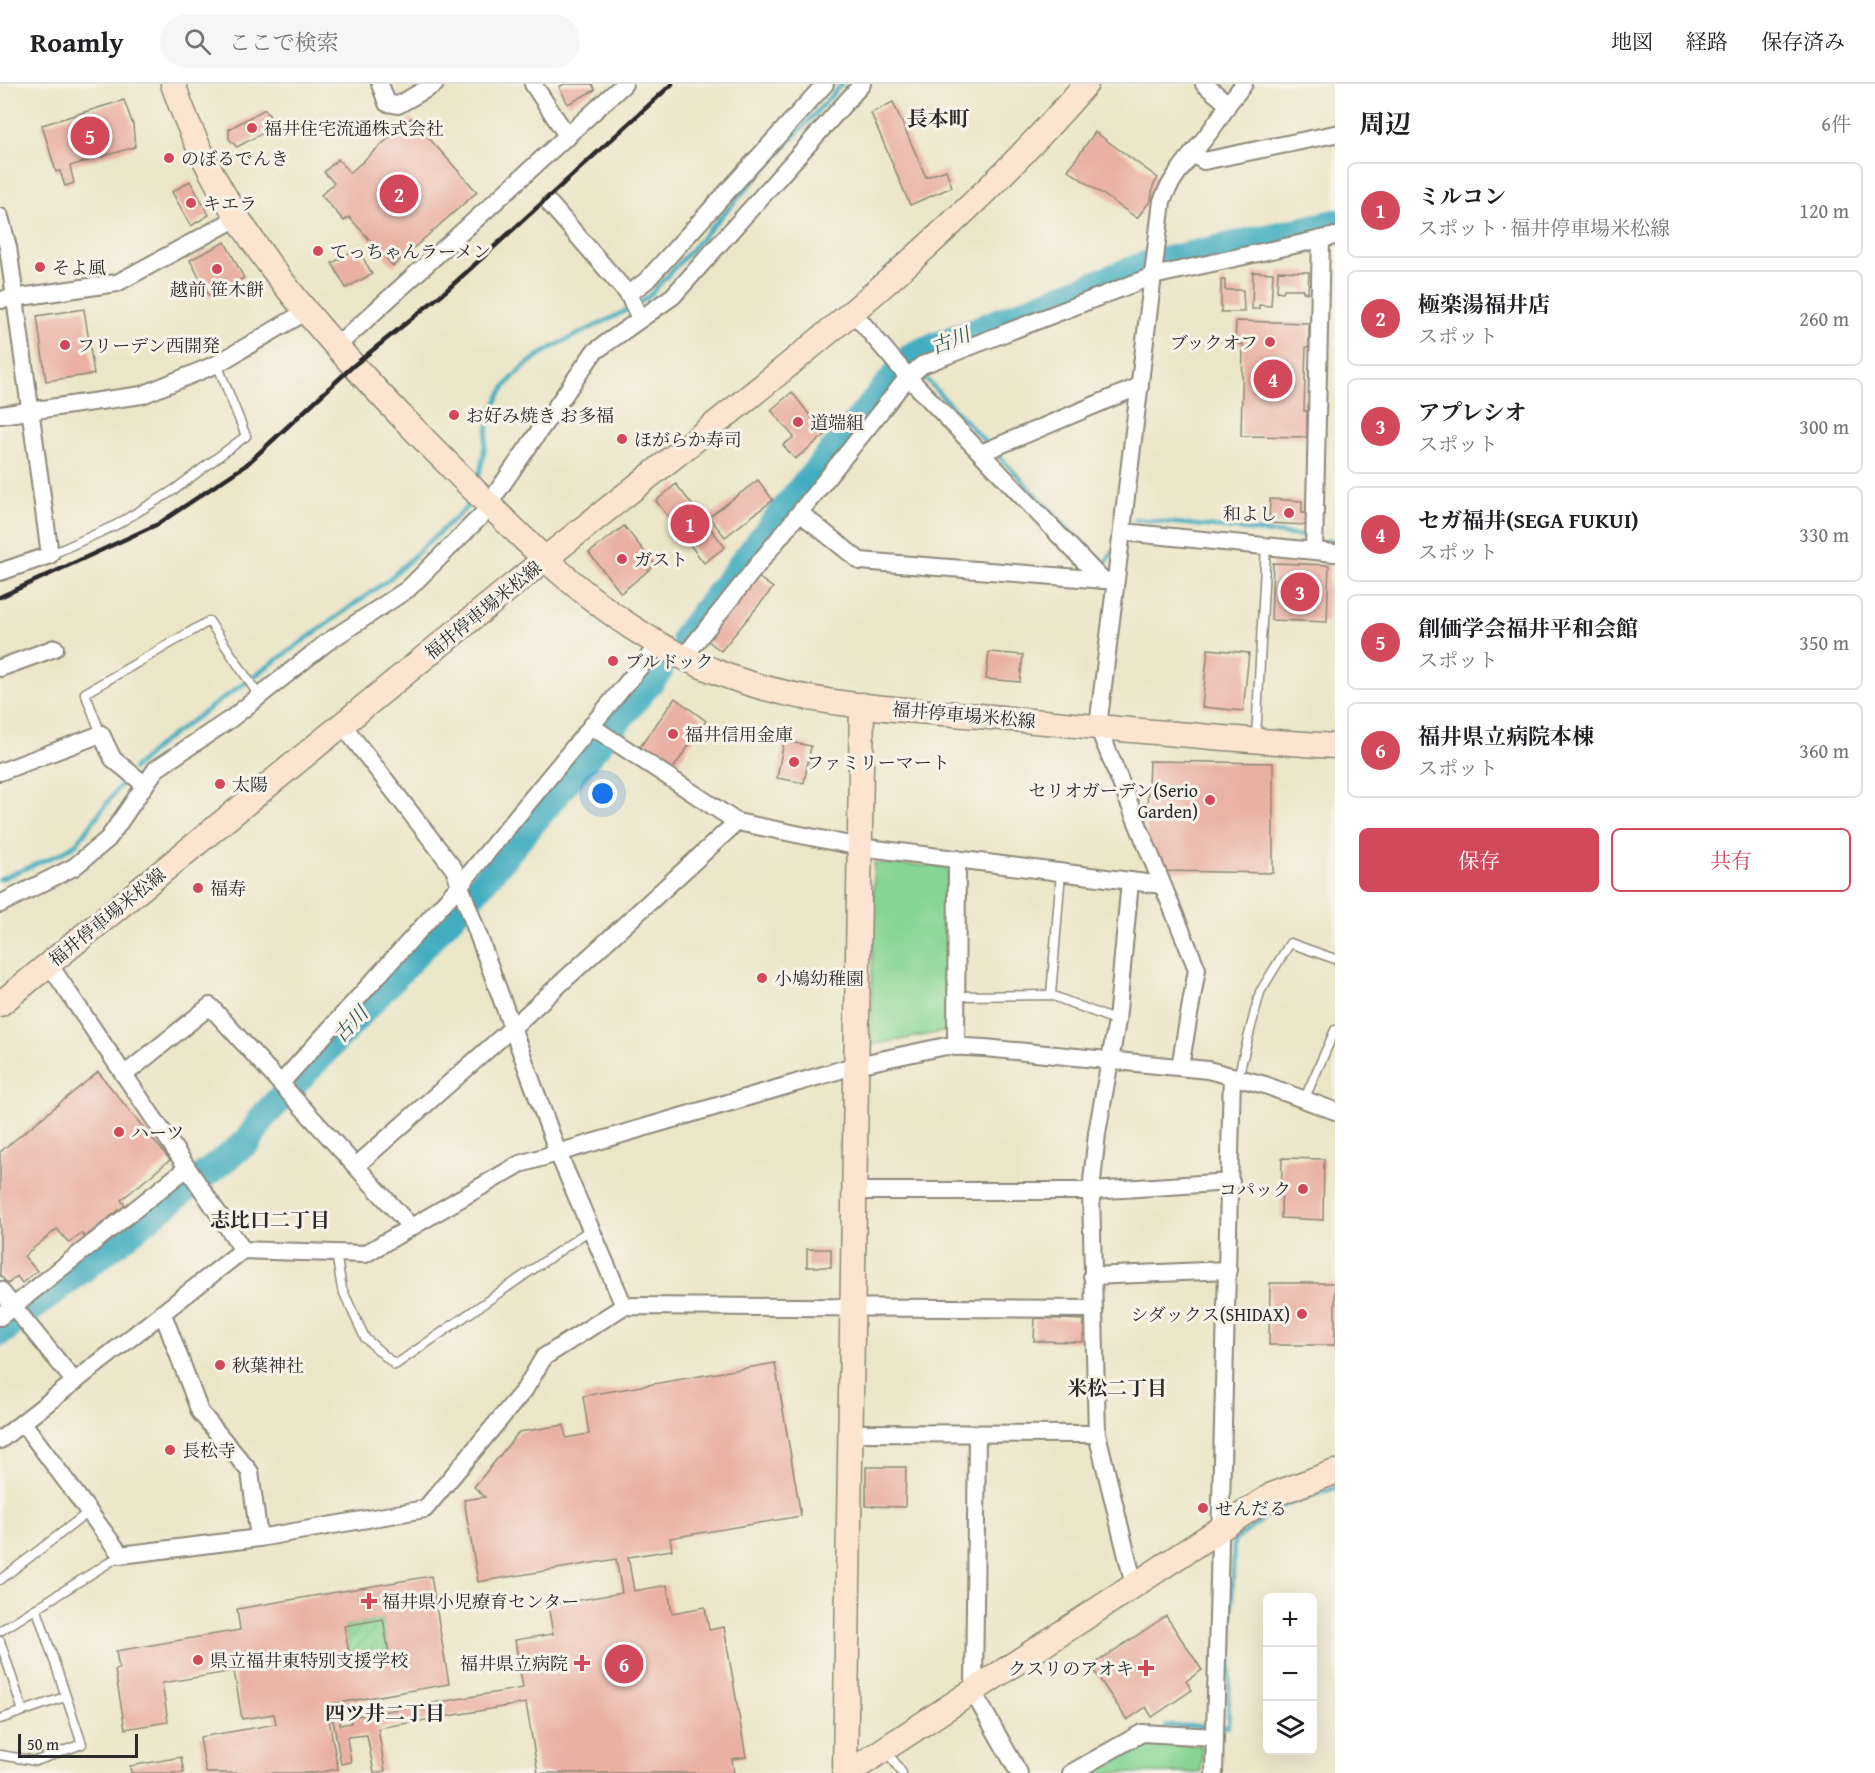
<!DOCTYPE html>
<html lang="ja">
<head>
<meta charset="utf-8">
<style>
	body { margin:0; font-family:"Gentium Book Plus","Noto Serif JP",serif; background:#f6f6f6; color:#202124 }
	.controls { position:absolute; right:18px; bottom:18px; display:grid; overflow:hidden; border-radius:9px; box-shadow:0 6px 24px #0002 }
	.controls button { width:54px; height:54px; display:grid; place-items:center; padding:0; border:0; border-bottom:2px solid #e0e0e0; background:#fff; color:#202124; font:30px sans-serif }
	.scale { position:absolute; left:18px; bottom:15px; width:120px; box-sizing:border-box; padding-left:6px; border:3px solid #2b2b2b; border-top:0; font-size:16px; line-height:21px; white-space:nowrap; color:#2b2b2b; -webkit-text-stroke:4px #f7f3e8; paint-order:stroke }
	.you { position:absolute; left:603px; top:710px; width:21px; height:21px; margin:-15px; border:4px solid #fff; border-radius:50%; background:#1a73e8; box-shadow:0 0 0 9px #1a73e833 }
	.badge { display:grid; place-items:center; width:39px; height:39px; border-radius:50%; background:#d1495b; color:#fff; font-size:20px; font-weight:700 }
	.pin { position:absolute; translate:-50% -50%; border:3px solid #fff; box-shadow:0 2px 6px #0006 }
	.list { margin:0; padding:0; list-style:none }
	h2 { display:flex; justify-content:space-between; align-items:center; height:78px; margin:0; padding:0 24px; font-size:26px }
	h2 small { font-size:20px; font-weight:400; color:#757577 }
	.list li { display:grid; grid-template-columns:39px 1fr auto; gap:18px; align-items:center; box-sizing:border-box; height:96px; margin:0 12px 12px; padding:0 12px; border:2px solid #e0e0e0; border-radius:9px }
	.list b { display:block; font-size:22px; white-space:nowrap }
	.list p { margin:0; font-size:20px; white-space:nowrap; color:#757577 }
	.list em { font-size:20px; font-style:normal; color:#757577 }
	.actions { display:flex; gap:12px; padding:18px 24px }
	.actions a { flex:1; padding:14px 0; border:2px solid #d1495b; border-radius:9px; text-align:center; font-size:21px; color:#d1495b }
	.actions .main { background:#d1495b; color:#fff }
	.icon { flex:none; width:33px; height:33px; fill:none; stroke:currentColor; stroke-width:2; stroke-linecap:round; stroke-linejoin:round }
	.map { position:relative; flex:none; width:1335px; height:1689px; overflow:hidden }
	header { display:flex; align-items:center; gap:36px; box-sizing:border-box; height:84px; padding:0 30px; background:#fff; border-bottom:2px solid #e0e0e0 }
	header strong { font-size:28px }
	nav { display:flex; gap:33px; margin-inline-start:auto; font-size:21px }
	.search { width:420px; height:54px; background:#f6f6f6; display:flex; align-items:center; gap:15px; box-sizing:border-box; padding:0 21px; border-radius:33px; color:#757577; font-size:22px }
	main { display:flex }
	aside { flex:1; background:#fff }
	.map>svg:first-child { display:block }
</style>
</head>
<body>
<header>
<strong>Roamly</strong>
<div class="search"><svg class="icon" aria-label="search" viewBox="0 0 24 24"><circle cx="10" cy="10" r="6"/><path d="M15 15l6 6"/></svg>ここで検索</div>
<nav><a>地図</a><a>経路</a><a>保存済み</a></nav>
</header>
<main>
<div class="map">
<svg width="1335" height="1689" viewBox="0 0 1335 1689">
	<defs>
		<pattern id="garden-furrows" width="10" height="10" patternUnits="userSpaceOnUse" patternTransform="scale(1.5)"><rect width="10" height="10" fill="#87d594"/><path d="M-1 1l2-2M0 10L10 0M9 11l2-2" fill="none" stroke="#75b780"/></pattern>
	</defs>
	<rect width="100%" height="100%" fill="#f7f3e8"/>
	<filter id="ink" filterUnits="userSpaceOnUse"><feTurbulence type="fractalNoise" baseFrequency=".0167" numOctaves="2"/><feDisplacementMap in="SourceGraphic" scale="12" xChannelSelector="R" yChannelSelector="G"/><feConvolveMatrix kernelMatrix="1 2 1 2 8 2 1 2 1" color-interpolation-filters="sRGB"/></filter>
	<filter id="wash" filterUnits="userSpaceOnUse"><feTurbulence type="fractalNoise" baseFrequency=".008" numOctaves="4" result="noise"/><feDisplacementMap in="SourceGraphic" scale="24" xChannelSelector="R" yChannelSelector="G"/><feGaussianBlur stdDeviation="1.35" result="paint"/><feColorMatrix in="noise" values="0 0 0 0 0 0 0 0 0 0 0 0 0 0 0 0 0 1.4 0 .05"/><feComposite in="paint" operator="in"/></filter>
	<g filter="url(#wash)">
		<rect width="100%" height="100%" fill="#ece6c9"/>
		<g fill="#87d594" stroke="#598060" stroke-width="1.5">
			<polygon points="874,779 948,783 947,947 871,961"/>
			<polygon points="1140,1656 1202,1662 1201,1689 1081,1689"/>
		</g>
		<polygon fill="url(#garden-furrows)" stroke="#598060" stroke-width="1.5" points="383,1535 389,1569 350,1575 344,1542"/>
		<g fill="none" stroke-linecap="round" stroke-linejoin="round">
			<g stroke="#42adc0" stroke-width="4.5">
				<polyline points="638,220 648,213 842,0"/>
				<polyline points="925,294 989,362"/>
				<polyline points="995,368 1104,482 1112,468"/>
				<path d="M477,397C485,376 484,355 490,334C508,270 579,254 630,224"/>
				<polyline points="1135,435 1303,452"/>
				<polyline points="1328,456 1335,457"/>
				<polyline points="133,685 161,659 388,496 466,424 471,413"/>
				<polyline points="0,795 60,770 77,759 128,691"/>
				<polyline points="1166,1642 1212,1642"/>
				<polyline points="1220,1643 1228,1643 1234,1457 1278,1424 1335,1404"/>
			</g>
			<g stroke="#42adc0" stroke-width="28">
				<polyline points="685,553 791,417 913,271 1145,181 1335,139"/>
				<polyline points="0,1249 248,1057 262,1034 476,806 659,587"/>
			</g>
		</g>
		<g id="blocks">
			<g fill="#eab0a4" fill-rule="evenodd">
				<polygon points="564,0 592,0 595,6 568,20 559,3"/>
				<polygon points="124,16 133,41 135,63 70,82 74,99 65,102 60,87 56,88 42,41"/>
				<polygon points="893,18 926,93 946,86 952,103 910,121 871,29"/>
				<polygon points="265,25 276,42 237,63 229,55 229,45"/>
				<polygon points="411,34 477,108 393,182 349,133 344,137 321,111 334,99 324,88 338,75 350,89"/>
				<polygon points="1095,48 1158,94 1153,102 1151,116 1137,134 1068,86"/>
				<polygon points="190,97 209,131 191,142 172,108"/>
				<polygon points="225,158 244,194 209,212 190,176"/>
				<polygon points="358,165 372,190 346,204 332,179"/>
				<polygon points="1278,187 1309,188 1308,209 1303,208 1303,205 1284,205 1283,208 1277,207"/>
				<polygon points="1253,188 1273,189 1271,222 1259,221 1259,225 1252,225"/>
				<polygon points="1221,196 1225,196 1225,206 1243,206 1244,228 1221,228"/>
				<polygon points="84,225 94,290 46,297 37,232"/>
				<polygon points="1236,237 1309,239 1309,263 1306,263 1304,327 1307,327 1307,353 1241,352 1243,260 1235,260"/>
				<polygon points="792,308 825,351 795,375 783,361 794,353 771,326"/>
				<polygon points="758,396 773,416 725,453 709,433"/>
				<polygon points="676,400 725,463 704,479 656,417"/>
				<polygon points="1270,415 1302,417 1302,429 1306,429 1306,441 1269,439"/>
				<polygon points="624,442 655,481 621,509 589,469"/>
				<polygon points="1273,479 1329,481 1327,538 1271,536"/>
				<polygon points="758,493 773,504 721,567 707,556"/>
				<polygon points="1208,565 1249,569 1243,627 1202,623"/>
				<polygon points="989,568 1023,571 1020,598 986,595"/>
				<polygon points="675,614 706,637 672,686 640,663"/>
				<polygon points="784,657 811,662 804,699 777,694"/>
				<polygon points="1149,677 1273,679 1273,789 1163,787 1146,754"/>
				<polygon points="98,988 170,1076 121,1116 125,1121 85,1153 81,1149 69,1159 57,1145 24,1172 37,1187 22,1199 17,1192 8,1200 0,1191 0,1068"/>
				<polygon points="1282,1074 1324,1075 1323,1136 1281,1134"/>
				<rect x="807" y="1165" width="24" height="18"/>
				<polygon points="1270,1199 1335,1199 1335,1261 1269,1261"/>
				<polygon points="1035,1234 1084,1236 1083,1258 1034,1257"/>
				<path d="M775,1279L801,1432L670,1454L672,1466L628,1473L634,1507L667,1501L672,1529L705,1523L709,1546L724,1543L746,1673L732,1675L734,1689H538L526,1619L378,1644L385,1687L374,1689L367,1651L347,1653L351,1678L341,1680L333,1636H329L338,1685L315,1689H206L200,1653L276,1640L274,1630L242,1635L234,1587L162,1599L168,1638L125,1645L115,1586L119,1585L116,1567L240,1546L237,1525L431,1492L449,1600L327,1621V1625L337,1623L340,1641L351,1639L350,1633L523,1604L515,1556L553,1550L548,1521L622,1509L616,1475L478,1498L464,1416L485,1413L474,1403L519,1348L564,1341L566,1354L589,1350L583,1312ZM383,1535L389,1569L350,1575L344,1542Z"/>
				<polygon points="866,1383 906,1383 905,1423 866,1422"/>
				<polygon points="1166,1532 1202,1586 1186,1597 1192,1606 1152,1633 1146,1623 1127,1636 1091,1582"/>
				<polygon points="181,1673 184,1689 131,1689 130,1682"/>
			</g>
		</g>
	</g>
	<g filter="url(#ink)">
		<use href="#blocks" fill-opacity="0" stroke="#8c887a" stroke-width="1.5"/>
		<g fill="none" stroke-linecap="round" stroke-linejoin="round">
			<g stroke="#8c887a" stroke-width="11">
				<g id="lane">
					<polyline points="50,471 116,441 174,406 246,352 217,280"/>
					<polyline points="101,650 85,609 209,537 259,612"/>
					<polyline points="1256,654 1266,462"/>
					<polyline points="1051,911 1061,788"/>
					<polyline points="956,912 1051,911 1117,937"/>
					<polyline points="1238,993 1260,908 1290,859 1335,875"/>
					<polyline points="1304,1016 1335,946"/>
					<polyline points="336,1169 342,1205 365,1254 395,1281 591,1145"/>
					<polyline points="0,1496 90,1427"/>
					<polyline points="0,1547 121,1471"/>
					<polyline points="0,1557 23,1627"/>
					<polyline points="0,1635 65,1613"/>
					<polyline points="887,1667 902,1689"/>
					<polyline points="0,1671 36,1677 82,1660 37,1526"/>
				</g>
			</g>
			<g stroke="#8c887a" stroke-width="20">
				<g id="street">
					<polyline points="380,0 387,19 398,21 435,0"/>
					<polyline points="533,0 568,53"/>
					<polyline points="1204,0 1228,20 1244,0"/>
					<polyline points="1193,70 1204,77 1335,50"/>
					<polyline points="550,120 628,210 640,234"/>
					<polyline points="0,133 8,163 50,471 0,488"/>
					<polyline points="628,210 646,197 825,0"/>
					<polyline points="0,216 117,199 237,134"/>
					<polyline points="852,227 908,293 1102,496"/>
					<polyline points="337,262 624,0"/>
					<polyline points="0,331 142,311 217,280 305,228"/>
					<polyline points="981,369 1140,302"/>
					<polyline points="488,421 594,268 673,212 862,0"/>
					<polyline points="800,429 860,477 1105,496"/>
					<polyline points="1123,448 1335,469"/>
					<polyline points="1314,467 1321,155"/>
					<polyline points="683,574 908,293 922,281 1153,192 1335,152"/>
					<polyline points="0,584 55,564"/>
					<polyline points="342,640 454,785 558,1069 624,1222"/>
					<polyline points="591,642 737,738 860,763 1162,801"/>
					<polyline points="0,688 101,650 113,675 145,701"/>
					<polyline points="1130,797 1117,937 1097,1049 1091,1107 1097,1350 1134,1501"/>
					<polyline points="0,820 74,783 108,755 156,685 232,634 326,559 408,505 490,423"/>
					<polyline points="49,880 243,1166"/>
					<polyline points="956,963 957,775"/>
					<path d="M1180,983L1197,885L1098,643L1162,117C1177,80 1210,55 1228,20"/>
					<polyline points="124,991 210,922 411,1143"/>
					<polyline points="281,999 461,800 659,560"/>
					<polyline points="356,1082 513,943 737,738"/>
					<polyline points="855,1107 1091,1107 1231,1098"/>
					<polyline points="1092,1192 1228,1186"/>
					<polyline points="0,1206 75,1298"/>
					<polyline points="163,1230 200,1328 250,1388 259,1454"/>
					<polyline points="0,1233 187,1084"/>
					<polyline points="23,1339 121,1471 259,1454 425,1425 525,1305 544,1273 624,1222 1093,1225"/>
					<polyline points="851,1349 1097,1350"/>
					<polyline points="0,1356 243,1166 365,1170 520,1080 857,981 946,962 985,964 1208,986 1265,1001 1335,1027"/>
					<polyline points="972,1606 1019,1689"/>
					<polyline points="974,1606 977,1350"/>
					<polyline points="1071,1689 1142,1649 1215,1653"/>
					<polyline points="1214,1689 1232,992"/>
				</g>
			</g>
			<g stroke="#8c887a" stroke-width="27">
				<g id="secondary">
					<path d="M173,0C218,133 307,235 403,334C450,382 496,429 545,475C731,325 930,182 1086,0"/>
					<path d="M0,920L545,475C600,524 657,567 727,592C811,623 902,625 991,633C1106,644 1220,655 1335,662"/>
					<polyline points="845,1689 862,621"/>
					<polyline points="848,1689 1272,1411 1335,1388"/>
				</g>
			</g>
			<use href="#lane" stroke="#fff" stroke-width="8"/>
			<use href="#street" stroke="#fff" stroke-width="16"/>
			<use href="#secondary" stroke="#fce5d0" stroke-width="24"/>
			<polyline stroke="#2b2b2b" stroke-width="4.5" points="0,513 158,440 246,381 353,282 447,206 672,0"/>
		</g>
	</g>
	<g fill="#d1495b" stroke="#f7f3e8" stroke-width="2">
		<circle cx="252" cy="44" r="6"/>
		<circle cx="169" cy="74" r="6"/>
		<circle cx="191" cy="119" r="6"/>
		<circle cx="318" cy="167" r="6"/>
		<circle cx="40" cy="183" r="6"/>
		<circle cx="217" cy="185" r="6"/>
		<circle cx="1270" cy="258" r="6"/>
		<circle cx="65" cy="261" r="6"/>
		<circle cx="454" cy="331" r="6"/>
		<circle cx="798" cy="338" r="6"/>
		<circle cx="622" cy="355" r="6"/>
		<circle cx="1289" cy="429" r="6"/>
		<circle cx="622" cy="475" r="6"/>
		<circle cx="613" cy="577" r="6"/>
		<circle cx="673" cy="650" r="6"/>
		<circle cx="794" cy="678" r="6"/>
		<circle cx="220" cy="700" r="6"/>
		<circle cx="1210" cy="716" r="6"/>
		<circle cx="198" cy="804" r="6"/>
		<circle cx="762" cy="894" r="6"/>
		<circle cx="119" cy="1048" r="6"/>
		<circle cx="1303" cy="1105" r="6"/>
		<circle cx="1302" cy="1230" r="6"/>
		<circle cx="220" cy="1281" r="6"/>
		<circle cx="170" cy="1366" r="6"/>
		<circle cx="1203" cy="1424" r="6"/>
		<path d="M366 1508h6v6h6v6h-6v6h-6v-6h-6v-6h6z"/>
		<circle cx="198" cy="1576" r="6"/>
		<path d="M579 1570h6v6h6v6h-6v6h-6v-6h-6v-6h6z"/>
		<path d="M1143 1575h6v6h6v6h-6v6h-6v-6h-6v-6h6z"/>
	</g>
	<g text-anchor="middle" dominant-baseline="central" stroke-width="6" stroke-linejoin="round" paint-order="stroke">
		<g font-size="18" fill="#2b2b2b" stroke="#f7f3e8" text-anchor="start">
			<text x="264" y="44">福井住宅流通株式会社</text>
			<text x="181" y="74">のぼるでんき</text>
			<text x="203" y="119">キエラ</text>
			<text x="330" y="167">てっちゃんラーメン</text>
			<text x="52" y="183">そよ風</text>
			<text x="217" y="205" text-anchor="middle">越前 笹木餅</text>
			<text x="1258" y="258" text-anchor="end">ブックオフ</text>
			<text x="77" y="261">フリーデン西開発</text>
			<text x="466" y="331">お好み焼き お多福</text>
			<text x="810" y="338">道端組</text>
			<text x="634" y="355">ほがらか寿司</text>
			<text x="1277" y="429" text-anchor="end">和よし</text>
			<text x="634" y="475">ガスト</text>
			<text x="625" y="577">ブルドック</text>
			<text x="685" y="650">福井信用金庫</text>
			<text x="806" y="678">ファミリーマート</text>
			<text x="232" y="700">太陽</text>
			<text x="1198" y="706" text-anchor="end">セリオガーデン(Serio<tspan x="1198" dy="21">Garden)</tspan></text>
			<text x="210" y="804">福寿</text>
			<text x="774" y="894">小鳩幼稚園</text>
			<text x="131" y="1048">ハーツ</text>
			<text x="1291" y="1105" text-anchor="end">コパック</text>
			<text x="1290" y="1230" text-anchor="end">シダックス(SHIDAX)</text>
			<text x="232" y="1281">秋葉神社</text>
			<text x="182" y="1366">長松寺</text>
			<text x="1215" y="1424">せんだる</text>
			<text x="382" y="1517">福井県小児療育センター</text>
			<text x="210" y="1576">県立福井東特別支援学校</text>
			<text x="568" y="1579" text-anchor="end">福井県立病院</text>
			<text x="1134" y="1584" text-anchor="end">クスリのアオキ</text>
		</g>
		<g font-size="18" fill="#2b2b2b" stroke="#f7f3e8">
			<text transform="translate(483 526) rotate(-39)">福井停車場米松線</text>
			<text transform="translate(964 631) rotate(5)">福井停車場米松線</text>
			<text transform="translate(107 833) rotate(-39)">福井停車場米松線</text>
		</g>
		<g font-size="20" font-style="italic" fill="#33585f" stroke="#f7f3e8">
			<text transform="translate(950 256) rotate(-21)">古川</text>
			<text transform="translate(350 940) rotate(-47)">古川</text>
		</g>
		<g font-size="20" font-weight="bold" fill="#2b2b2b" stroke="#f7f3e8">
			<text x="270" y="1135">志比口二丁目</text>
			<text x="1117" y="1303">米松二丁目</text>
			<text x="385" y="1628">四ツ井二丁目</text>
		</g>
		<g font-size="21" font-weight="bold" fill="#2b2b2b" stroke="#f7f3e8">
			<text x="938" y="34">長本町</text>
		</g>
	</g>
</svg>
<div class="controls">
<button>+</button>
<button>−</button>
<button><svg class="icon" aria-label="layers" viewBox="0 0 24 24"><path d="M12 4l9 5-9 5-9-5zM3 14l9 5 9-5"/></svg></button>
</div>
<div class="scale">50 m</div>
<div class="you"></div>
<div class="pin badge" style="left:690px;top:440px">1</div>
<div class="pin badge" style="left:399px;top:110px">2</div>
<div class="pin badge" style="left:1300px;top:508px">3</div>
<div class="pin badge" style="left:1273px;top:295px">4</div>
<div class="pin badge" style="left:90px;top:52px">5</div>
<div class="pin badge" style="left:624px;top:1580px">6</div>
</div>
<aside>
<h2>周辺<small>6件</small></h2>
<ul class="list">
<li><span class="badge">1</span><div><b>ミルコン</b><p>スポット · 福井停車場米松線</p></div><em>120 m</em></li>
<li><span class="badge">2</span><div><b>極楽湯福井店</b><p>スポット</p></div><em>260 m</em></li>
<li><span class="badge">3</span><div><b>アプレシオ</b><p>スポット</p></div><em>300 m</em></li>
<li><span class="badge">4</span><div><b>セガ福井(SEGA FUKUI)</b><p>スポット</p></div><em>330 m</em></li>
<li><span class="badge">5</span><div><b>創価学会福井平和会館</b><p>スポット</p></div><em>350 m</em></li>
<li><span class="badge">6</span><div><b>福井県立病院本棟</b><p>スポット</p></div><em>360 m</em></li>
</ul>
<div class="actions"><a class="main">保存</a><a>共有</a></div>
</aside>
</main>
</body>
</html>
